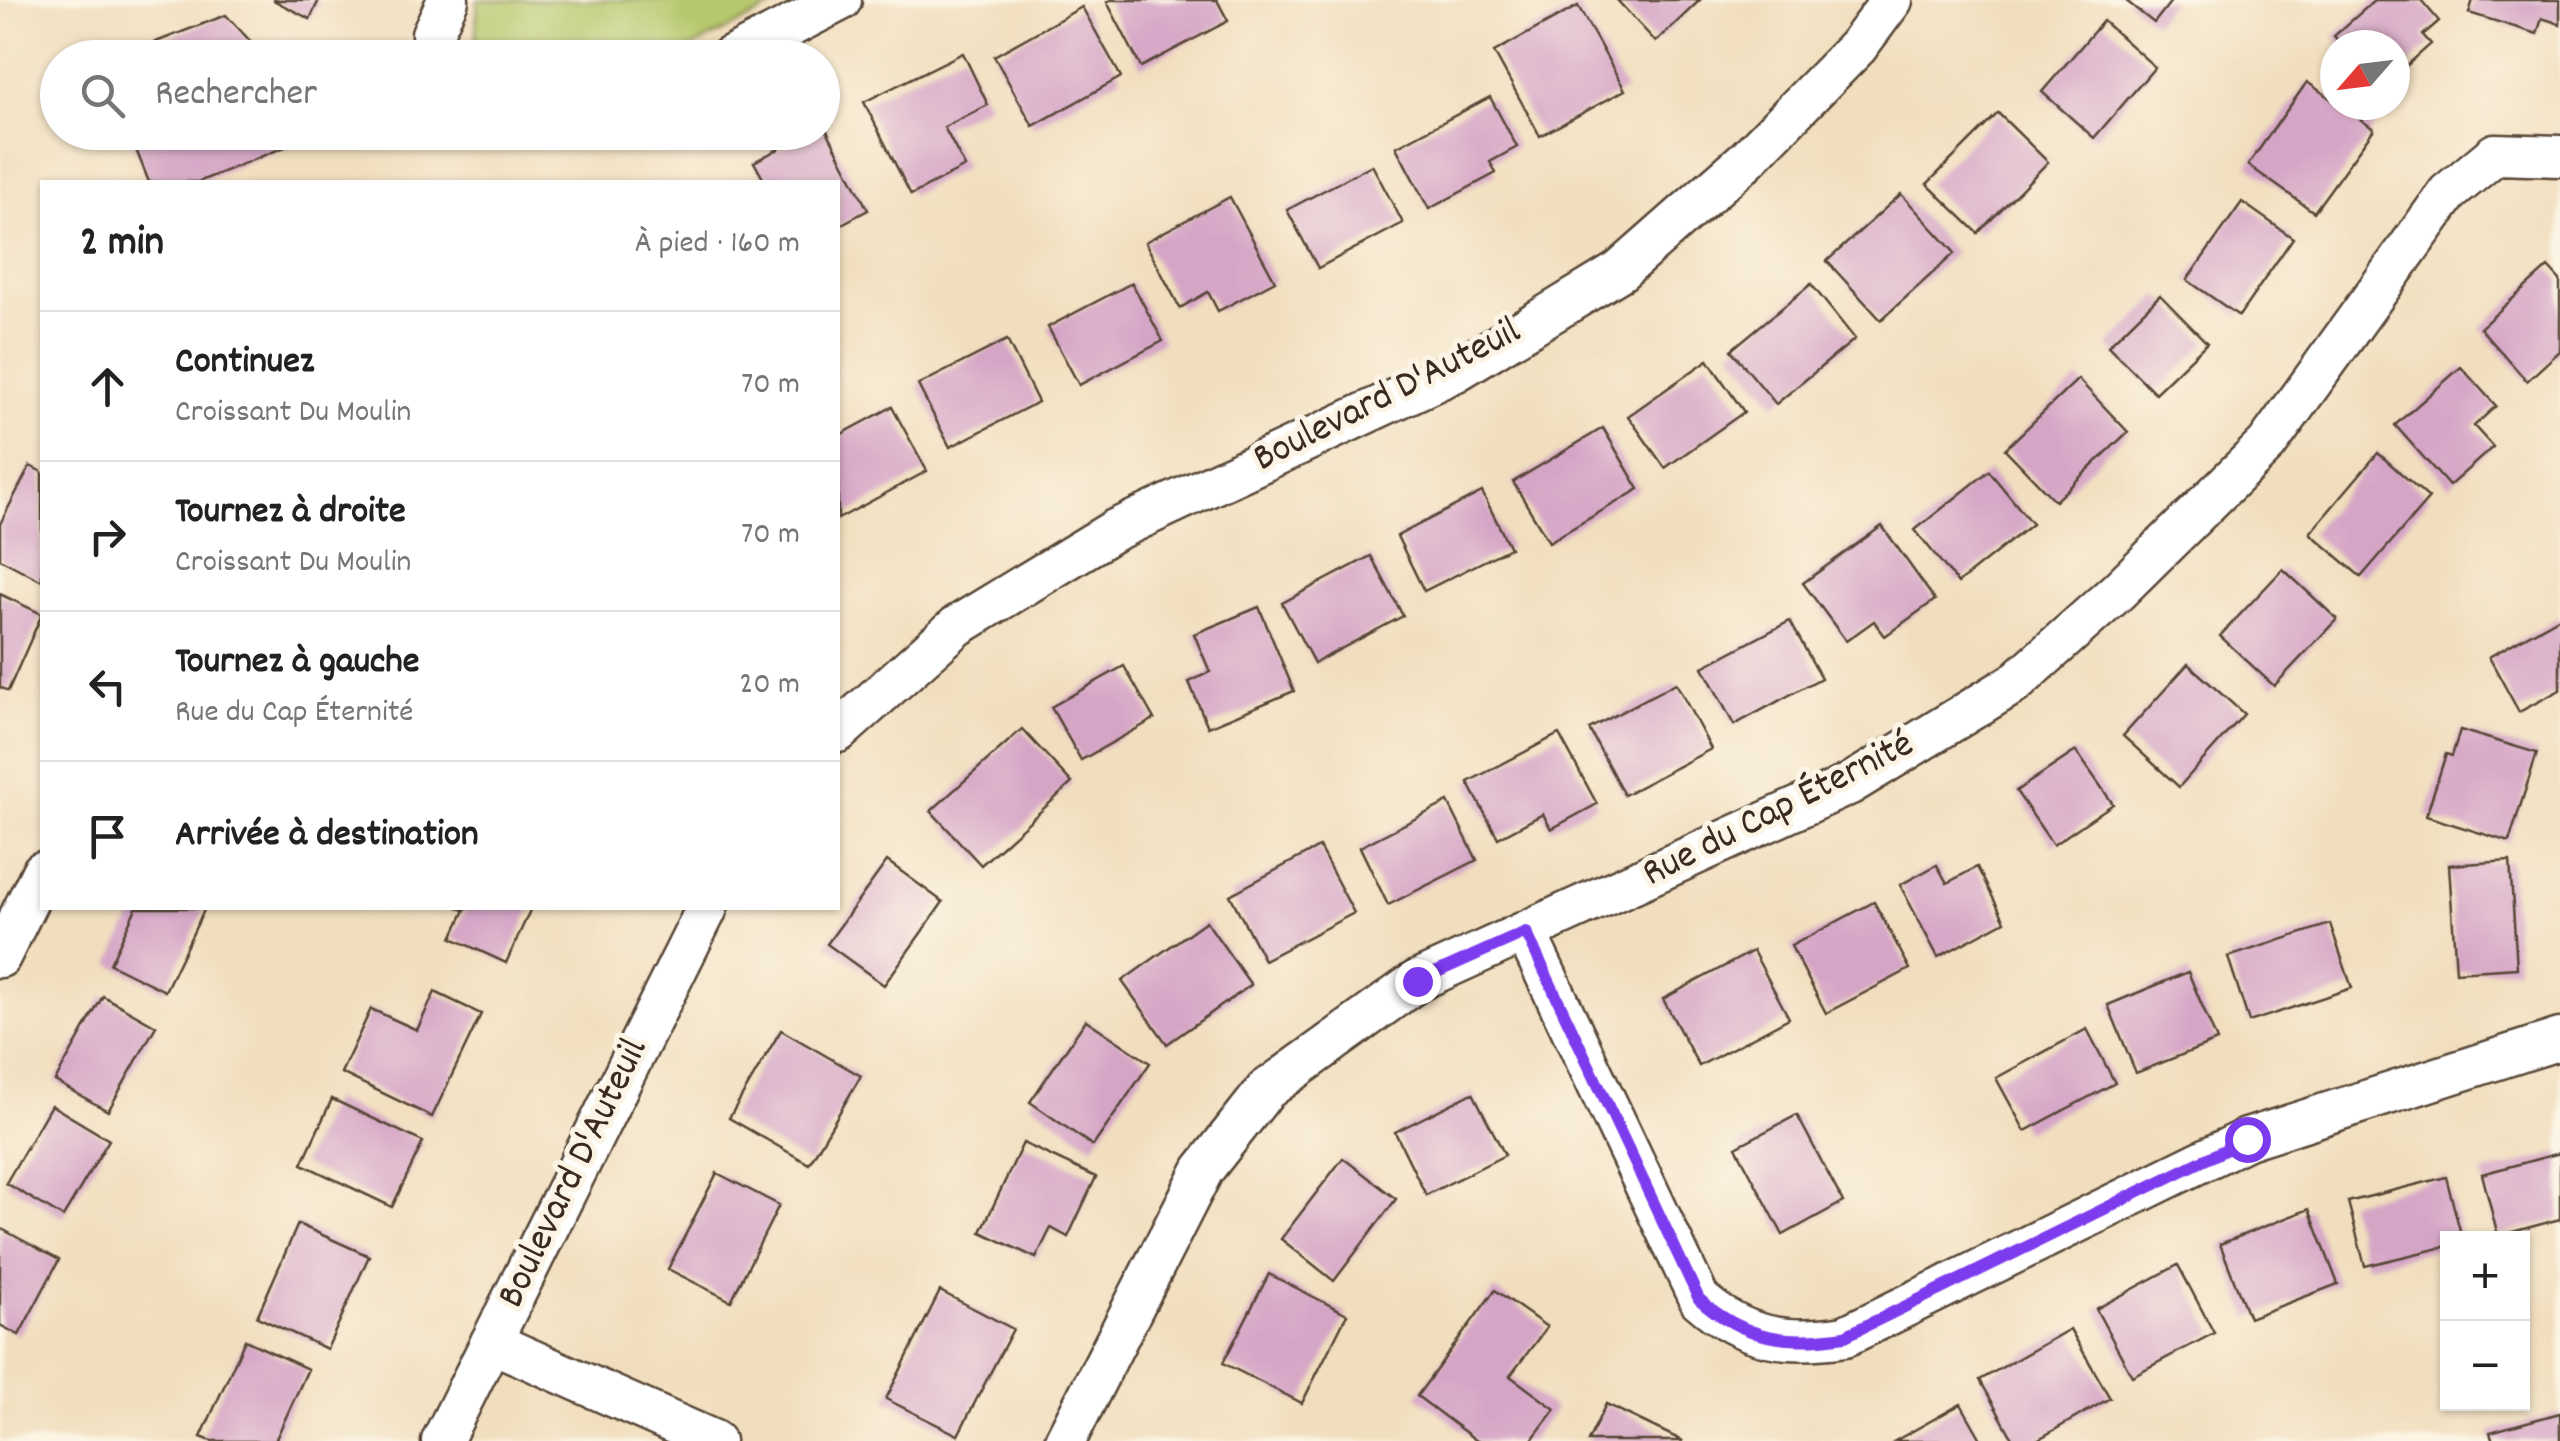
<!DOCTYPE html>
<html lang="fr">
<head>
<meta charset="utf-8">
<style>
	body { margin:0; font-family:Dekko,sans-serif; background:#f2f2f2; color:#222 }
	.controls { position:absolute; right:30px; bottom:30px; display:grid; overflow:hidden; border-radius:0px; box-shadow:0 2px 8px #0004 }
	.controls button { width:90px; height:90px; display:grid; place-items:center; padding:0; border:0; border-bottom:2px solid #e0e0e0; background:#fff; color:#222; font:50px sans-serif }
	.compass { position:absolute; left:2320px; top:30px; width:90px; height:90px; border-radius:50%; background:#fff; box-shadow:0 2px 8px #0004; rotate:242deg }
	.stop { position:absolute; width:30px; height:30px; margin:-22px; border:8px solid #7c3aed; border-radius:50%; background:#fff }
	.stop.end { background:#7c3aed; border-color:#fff; box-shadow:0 2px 10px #0008 }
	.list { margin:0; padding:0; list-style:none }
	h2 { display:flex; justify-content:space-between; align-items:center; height:130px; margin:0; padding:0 40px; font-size:42px }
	h2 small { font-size:32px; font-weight:400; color:#767676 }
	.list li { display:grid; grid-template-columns:65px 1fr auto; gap:30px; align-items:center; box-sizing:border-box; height:150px; padding:0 40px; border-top:2px solid #e0e0e0 }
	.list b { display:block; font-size:38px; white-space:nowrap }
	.list p { margin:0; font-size:32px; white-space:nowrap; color:#767676 }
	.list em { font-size:32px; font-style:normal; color:#767676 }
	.icon { flex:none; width:55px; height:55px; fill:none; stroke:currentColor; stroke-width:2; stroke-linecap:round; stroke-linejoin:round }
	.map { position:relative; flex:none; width:2560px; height:1441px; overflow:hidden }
	.search { position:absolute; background:#fff; box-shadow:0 2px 8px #0004; left:40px; top:40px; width:800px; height:110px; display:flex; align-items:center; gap:25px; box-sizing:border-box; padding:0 35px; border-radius:55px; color:#767676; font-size:38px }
	.panel { position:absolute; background:#fff; box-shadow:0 2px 8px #0004; left:40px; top:180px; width:800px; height:730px; border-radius:0px }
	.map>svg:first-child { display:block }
</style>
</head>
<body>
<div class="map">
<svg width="2560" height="1441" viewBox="0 0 2560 1441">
	<rect width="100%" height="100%" fill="#fcf5e5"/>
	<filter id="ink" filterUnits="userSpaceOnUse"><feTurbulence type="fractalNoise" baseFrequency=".01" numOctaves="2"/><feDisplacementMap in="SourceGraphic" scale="20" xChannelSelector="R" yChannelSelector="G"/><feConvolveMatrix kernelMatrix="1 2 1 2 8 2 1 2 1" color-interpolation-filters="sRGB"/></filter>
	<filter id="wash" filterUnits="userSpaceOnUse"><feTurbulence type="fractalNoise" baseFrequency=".0048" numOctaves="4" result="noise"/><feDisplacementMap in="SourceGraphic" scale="40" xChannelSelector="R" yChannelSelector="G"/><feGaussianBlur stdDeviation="2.25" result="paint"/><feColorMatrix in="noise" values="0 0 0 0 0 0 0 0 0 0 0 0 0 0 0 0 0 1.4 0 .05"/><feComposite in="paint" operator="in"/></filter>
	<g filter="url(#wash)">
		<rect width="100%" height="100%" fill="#f1debe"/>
		<polygon fill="#b5c86c" stroke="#787945" stroke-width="2.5" points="478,0 786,0 673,57 480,58 475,44"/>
		<g id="blocks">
			<g fill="#d5a5c6">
				<polygon points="273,0 319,0 310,19"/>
				<polygon points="1110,0 1217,0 1228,21 1141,67 1107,2"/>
				<polygon points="1617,0 1700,0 1656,42"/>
				<polygon points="2125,0 2172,0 2154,23"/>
				<polygon points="2375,0 2421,0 2439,21 2423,35 2431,44 2395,76 2395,45 2342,45 2334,36"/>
				<polygon points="2473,0 2560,0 2560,24 2542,18 2537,34 2469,13"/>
				<polygon points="1578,6 1625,90 1540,136 1494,52"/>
				<polygon points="1082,7 1121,77 1033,126 994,56"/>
				<polygon points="226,15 266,58 131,58 135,50"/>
				<polygon points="2103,21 2155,67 2094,138 2042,92"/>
				<polygon points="963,53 988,105 944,127 965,167 911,195 864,102"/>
				<polygon points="2307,82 2374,129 2314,212 2248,165"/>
				<polygon points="1490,97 1517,147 1490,162 1496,173 1429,209 1396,147"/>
				<polygon points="1998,113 2048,162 1978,233 1927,184"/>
				<polygon points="822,121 868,210 838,226 838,182 765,182 754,162 811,132 822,132"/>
				<polygon points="129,132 298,132 300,141 198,182 149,182"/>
				<polygon points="1372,165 1403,223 1318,268 1287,210"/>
				<polygon points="1901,194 1955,253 1881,320 1827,261"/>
				<polygon points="1230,197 1275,281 1218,311 1208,292 1180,308 1145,242"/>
				<polygon points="2242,202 2293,238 2239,316 2187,280"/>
				<polygon points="2548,267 2560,280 2560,351 2527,381 2480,328"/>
				<polygon points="1132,283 1163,341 1079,385 1048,327"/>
				<polygon points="1811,284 1855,339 1776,404 1731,350"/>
				<polygon points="2160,295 2207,343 2155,393 2108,346"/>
				<polygon points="1007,340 1038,402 950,447 918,385"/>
				<polygon points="1708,360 1744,412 1665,468 1628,416"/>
				<polygon points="2461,367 2496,406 2474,426 2493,447 2449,486 2395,425"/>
				<polygon points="2078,379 2128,432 2055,501 2005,449"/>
				<polygon points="892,407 927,471 838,519 838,436"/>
				<polygon points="1603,428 1639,489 1549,542 1513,482"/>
				<polygon points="2378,453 2429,498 2361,577 2310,533"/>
				<polygon points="30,466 42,472 42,581 0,559 0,524"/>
				<polygon points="1989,471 2032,524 1958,583 1915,530"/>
				<polygon points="1482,492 1510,548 1424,591 1397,536"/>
				<polygon points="1882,526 1935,600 1885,636 1874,621 1846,641 1803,583"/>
				<polygon points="1371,556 1403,616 1314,663 1282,603"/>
				<polygon points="2283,569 2337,619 2274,686 2220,636"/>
				<polygon points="0,594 42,614 8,691 0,687"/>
				<polygon points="1259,607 1294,691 1208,727 1189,682 1210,672 1194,634"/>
				<polygon points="2560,617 2560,690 2519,712 2489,657"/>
				<polygon points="1790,621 1821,678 1734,725 1703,667"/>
				<polygon points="2188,664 2244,714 2179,787 2123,736"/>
				<polygon points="1124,666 1154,719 1081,760 1051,707"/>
				<polygon points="1676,683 1711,749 1624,795 1589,729"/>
				<polygon points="1022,729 1072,783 981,865 931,811"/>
				<polygon points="2460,730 2537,753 2509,842 2426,816 2446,754 2452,756"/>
				<polygon points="1559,734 1597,804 1551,829 1543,814 1498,838 1468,782"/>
				<polygon points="2076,751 2113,804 2053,845 2016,791"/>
				<polygon points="1448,802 1477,860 1388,905 1360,847"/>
				<polygon points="1319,847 1354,913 1264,960 1230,895"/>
				<polygon points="887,861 943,902 884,985 827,944"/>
				<polygon points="2510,861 2517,968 2456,972 2449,865"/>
				<polygon points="1937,865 1947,883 1977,867 2005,921 1938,957 1900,885"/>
				<polygon points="1874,902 1910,969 1826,1013 1791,946"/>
				<polygon points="136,908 205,908 165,991 110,964"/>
				<polygon points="458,908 531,908 506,963 452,938 465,910"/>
				<polygon points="1206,921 1251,985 1167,1044 1122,981"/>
				<polygon points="2330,924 2352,988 2249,1022 2228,957"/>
				<polygon points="1753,951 1789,1018 1699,1066 1663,999"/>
				<polygon points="2188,972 2217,1041 2136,1073 2108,1005"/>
				<polygon points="435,992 481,1014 432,1117 341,1073 371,1009 417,1030"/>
				<polygon points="103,996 156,1026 108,1111 55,1081"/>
				<polygon points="1086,1020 1150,1063 1093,1146 1030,1102"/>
				<polygon points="2087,1029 2115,1083 2025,1131 1996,1078"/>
				<polygon points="781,1030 861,1076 809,1164 729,1118"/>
				<polygon points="1473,1093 1505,1155 1426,1195 1395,1132"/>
				<polygon points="332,1099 423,1142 392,1207 302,1164"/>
				<polygon points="51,1105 109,1140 63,1217 6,1183"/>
				<polygon points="1797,1115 1843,1202 1783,1235 1736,1147"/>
				<polygon points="1023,1143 1096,1177 1068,1237 1051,1228 1036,1258 981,1232"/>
				<polygon points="2560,1153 2560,1219 2498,1236 2482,1174"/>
				<polygon points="1343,1158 1396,1199 1334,1281 1281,1239"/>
				<polygon points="717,1173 779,1205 731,1301 668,1269"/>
				<polygon points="2446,1177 2462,1238 2448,1238 2448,1246 2365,1266 2348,1202"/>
				<polygon points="2309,1209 2338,1284 2249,1318 2220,1244"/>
				<polygon points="298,1224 369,1256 327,1349 257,1317"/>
				<polygon points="0,1228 59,1260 19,1335 0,1325"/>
				<polygon points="2178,1265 2214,1333 2132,1376 2096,1309"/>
				<polygon points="1269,1274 1347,1314 1302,1403 1223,1363"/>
				<polygon points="1495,1290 1547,1327 1510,1376 1555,1409 1531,1441 1477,1441 1417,1396"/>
				<polygon points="940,1291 1013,1329 958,1435 886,1399"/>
				<polygon points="2070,1329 2110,1398 2035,1441 2014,1441 1980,1380"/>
				<polygon points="245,1340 308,1369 275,1441 211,1441 201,1437"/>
				<polygon points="1606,1404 1683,1441 1588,1441"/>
				<polygon points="1961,1404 1982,1441 1895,1441"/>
				<polygon points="2560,1413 2560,1441 2493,1441 2490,1432"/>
			</g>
		</g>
	</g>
	<g filter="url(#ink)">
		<use href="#blocks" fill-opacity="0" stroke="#564536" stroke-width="2.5"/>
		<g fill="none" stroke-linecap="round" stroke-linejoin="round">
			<g stroke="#564536" stroke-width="45">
				<g id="street">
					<polyline points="437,58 432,34 448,0"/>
					<polyline points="729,58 841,0"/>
					<polyline points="838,732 957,626 1115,530 1456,371 1620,271 1747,159 1857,47 1892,0"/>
					<path d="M1526,933L1699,1299C1744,1339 1787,1345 1845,1336L2247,1139L2560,1039"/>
					<polyline points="0,957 42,872"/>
					<polyline points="491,1342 714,1441"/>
					<polyline points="442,1441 707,908"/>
					<polyline points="1065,1441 1203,1170 1266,1090 1417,981 1850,784 2015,683 2118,591 2267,444 2448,193 2495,154 2560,156"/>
				</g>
			</g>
			<use href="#street" stroke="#fff" stroke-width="40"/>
		</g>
	</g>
	<g fill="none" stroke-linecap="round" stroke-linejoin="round" filter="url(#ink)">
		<path stroke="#7c3aed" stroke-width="12" d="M1417,981L1526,932L1699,1299C1744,1339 1787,1345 1845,1336L2247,1139"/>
	</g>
	<g text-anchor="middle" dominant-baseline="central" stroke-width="10" stroke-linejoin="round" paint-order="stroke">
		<g font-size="40" fill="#3b2a1e" stroke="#fcf5e5">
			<text transform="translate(1388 397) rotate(-27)">Boulevard D'Auteuil</text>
			<text transform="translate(1779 811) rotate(-27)">Rue du Cap Éternité</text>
			<text transform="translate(575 1174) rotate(-64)">Boulevard D'Auteuil</text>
		</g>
	</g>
</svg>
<div class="controls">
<button>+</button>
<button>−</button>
</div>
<svg class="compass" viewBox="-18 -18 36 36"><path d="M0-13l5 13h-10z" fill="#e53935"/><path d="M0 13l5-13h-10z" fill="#767676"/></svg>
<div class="stop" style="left:2247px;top:1139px"></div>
<div class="stop end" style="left:1417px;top:981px"></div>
<div class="search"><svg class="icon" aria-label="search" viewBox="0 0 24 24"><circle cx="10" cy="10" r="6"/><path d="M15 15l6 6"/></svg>Rechercher</div>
<section class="panel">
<h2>2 min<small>À pied · 160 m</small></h2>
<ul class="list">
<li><svg class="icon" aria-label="ahead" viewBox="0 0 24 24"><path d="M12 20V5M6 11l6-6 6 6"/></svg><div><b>Continuez</b><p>Croissant Du Moulin</p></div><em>70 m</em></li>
<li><svg class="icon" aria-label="right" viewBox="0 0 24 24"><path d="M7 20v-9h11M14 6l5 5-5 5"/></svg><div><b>Tournez à droite</b><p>Croissant Du Moulin</p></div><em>70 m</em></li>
<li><svg class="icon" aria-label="left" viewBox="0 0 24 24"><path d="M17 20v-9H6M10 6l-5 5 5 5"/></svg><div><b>Tournez à gauche</b><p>Rue du Cap Éternité</p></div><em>20 m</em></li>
<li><svg class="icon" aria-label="arrive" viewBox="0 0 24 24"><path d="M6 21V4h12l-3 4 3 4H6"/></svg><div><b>Arrivée à destination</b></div></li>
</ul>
</section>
</div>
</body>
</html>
